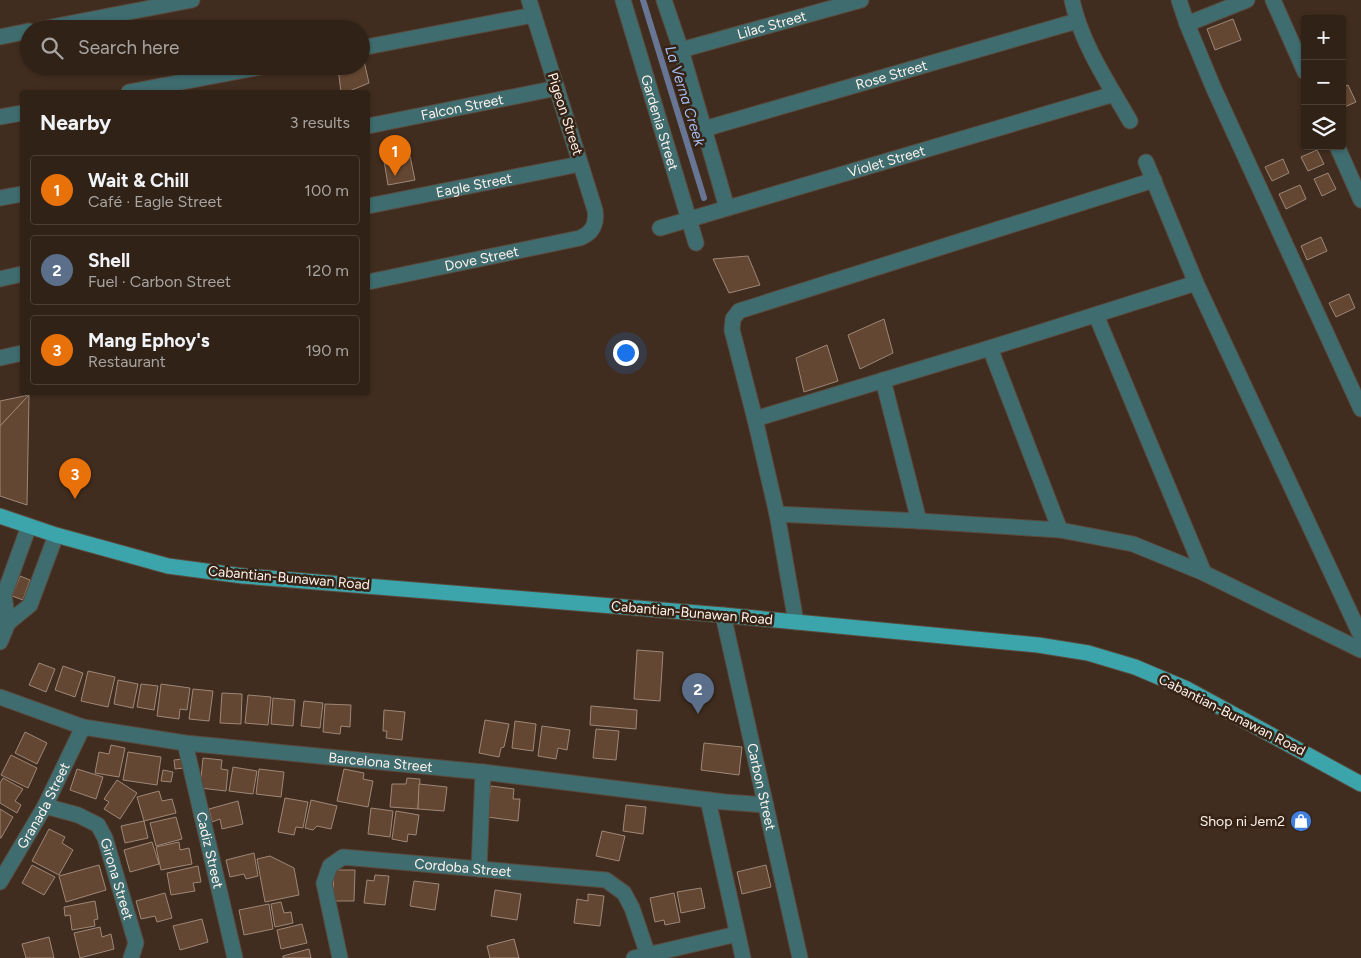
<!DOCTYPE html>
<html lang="en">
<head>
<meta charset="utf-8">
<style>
	body { margin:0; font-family:Figtree,sans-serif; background:#382a20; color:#f1f3f6 }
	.controls { position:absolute; right:15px; top:15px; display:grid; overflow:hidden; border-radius:5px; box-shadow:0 1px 4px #0004 }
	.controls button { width:45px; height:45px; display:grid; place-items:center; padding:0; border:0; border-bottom:1px solid #4b3f36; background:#302217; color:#f1f3f6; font:25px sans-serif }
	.you { position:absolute; left:625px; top:352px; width:18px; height:18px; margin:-12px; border:4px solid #fff; border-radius:50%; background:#1a73e8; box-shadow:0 0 0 8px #1a73e833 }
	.badge { display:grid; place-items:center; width:32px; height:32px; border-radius:50%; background:#8bbbb9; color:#fff; font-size:16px; font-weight:700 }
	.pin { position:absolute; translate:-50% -41px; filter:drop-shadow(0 1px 2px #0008) }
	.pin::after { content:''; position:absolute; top:26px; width:18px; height:15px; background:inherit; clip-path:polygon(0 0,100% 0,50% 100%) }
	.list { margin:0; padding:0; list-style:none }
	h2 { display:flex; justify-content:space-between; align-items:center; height:65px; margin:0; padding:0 20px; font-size:21px }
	h2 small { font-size:16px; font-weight:400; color:#a8a4a1 }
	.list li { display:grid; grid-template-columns:32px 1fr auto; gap:15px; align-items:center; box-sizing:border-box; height:70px; margin:0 10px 10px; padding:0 10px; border:1px solid #4b3f36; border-radius:5px }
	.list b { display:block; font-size:19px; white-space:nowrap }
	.list p { margin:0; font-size:16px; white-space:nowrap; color:#a8a4a1 }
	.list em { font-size:16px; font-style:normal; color:#a8a4a1 }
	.icon { flex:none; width:28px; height:28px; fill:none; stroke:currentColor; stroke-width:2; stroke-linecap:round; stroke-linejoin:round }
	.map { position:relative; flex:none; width:1361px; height:958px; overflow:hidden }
	.search { position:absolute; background:#302217; box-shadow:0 1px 4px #0004; left:20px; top:20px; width:350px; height:55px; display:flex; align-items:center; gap:12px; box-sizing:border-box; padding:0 18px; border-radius:28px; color:#a8a4a1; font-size:19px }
	.panel { position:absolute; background:#302217; box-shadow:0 1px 4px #0004; left:20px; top:90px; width:350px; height:305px; border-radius:5px }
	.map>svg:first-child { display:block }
</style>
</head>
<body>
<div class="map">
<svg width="1361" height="958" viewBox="0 0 1361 958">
	<rect width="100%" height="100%" fill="#402d1f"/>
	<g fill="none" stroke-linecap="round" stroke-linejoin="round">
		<polyline stroke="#677695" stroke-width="6" points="643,0 704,198"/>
	</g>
	<g fill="#644732" stroke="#9e8777">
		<polygon points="1233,19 1241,40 1215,50 1207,29"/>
		<polygon points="362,52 369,83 347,92 341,92 338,68 341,66 361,66"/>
		<polygon points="1348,85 1356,102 1342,108 1342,87"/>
		<polygon points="1317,150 1324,164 1308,171 1301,157"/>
		<polygon points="410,156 415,180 388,185 384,161"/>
		<polygon points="1283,159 1289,173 1272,181 1265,167"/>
		<polygon points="1328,173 1336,189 1322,196 1314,179"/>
		<polygon points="1300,185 1306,199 1286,209 1279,194"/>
		<polygon points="1321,237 1327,251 1307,260 1301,246"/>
		<polygon points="748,256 760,285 729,293 713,259"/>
		<polygon points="1349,294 1355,308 1336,317 1329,303"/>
		<polygon points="884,319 893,353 860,369 848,335"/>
		<polygon points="827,345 838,381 804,392 796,358"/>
		<polygon points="29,395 0,426 0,401"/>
		<polygon points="29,395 27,505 0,496 0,426"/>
		<polygon points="20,576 30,580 23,600 12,596"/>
		<polygon points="637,650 663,652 660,701 634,699"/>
		<polygon points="39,663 55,669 46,692 29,685"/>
		<polygon points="63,666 83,673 75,697 55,690"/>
		<polygon points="88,671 115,677 108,707 81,701"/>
		<polygon points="118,680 138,684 133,708 114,704"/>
		<polygon points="141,684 158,686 154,710 137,707"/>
		<polygon points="161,684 190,688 187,710 180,709 179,719 157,716"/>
		<polygon points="193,689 213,691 209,721 189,719"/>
		<polygon points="222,693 242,694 241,724 220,723"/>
		<polygon points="248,695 271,697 268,725 245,723"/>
		<polygon points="273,698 295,700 293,726 271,724"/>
		<polygon points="304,701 323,703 320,728 301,726"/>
		<polygon points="325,704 351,705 350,727 341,726 340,734 323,732"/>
		<polygon points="591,706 637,710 636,729 590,725"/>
		<polygon points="384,710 405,712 402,740 386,738 387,731 383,731"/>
		<polygon points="485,720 509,724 504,747 501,748 499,757 479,753"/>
		<polygon points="515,721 536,724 533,751 512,748"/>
		<polygon points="542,726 570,730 567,750 558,748 556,759 538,756"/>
		<polygon points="596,729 619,731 616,760 593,758"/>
		<polygon points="25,732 47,743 37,764 15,753"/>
		<polygon points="704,743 742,747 739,775 701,770"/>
		<polygon points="111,745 125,748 119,777 95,773 99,752 109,754"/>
		<polygon points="128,752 161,757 157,785 123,780"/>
		<polygon points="11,755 37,768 28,788 1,775"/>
		<polygon points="203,758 222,760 221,769 228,770 226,791 200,788"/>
		<polygon points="183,759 184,768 175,769 174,760"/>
		<polygon points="233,767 257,771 253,794 229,791"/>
		<polygon points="77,769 103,777 96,799 70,790"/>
		<polygon points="259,769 284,772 281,797 256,794"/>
		<polygon points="344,769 364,773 363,779 373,781 368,807 337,801"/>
		<polygon points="163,770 173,772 171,782 161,781"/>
		<polygon points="3,778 23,789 15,801 21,805 17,813 0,803 0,783"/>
		<polygon points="407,778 420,779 418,809 390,807 392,784 406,784"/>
		<polygon points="117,780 137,793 120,819 104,809 109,802 104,799"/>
		<polygon points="419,784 447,787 444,811 418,809"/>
		<polygon points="491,786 514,789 513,799 520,799 518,821 487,817"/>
		<polygon points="159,791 162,801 172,799 176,813 144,821 137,797"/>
		<polygon points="285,798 308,802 303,828 296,827 294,835 278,832"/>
		<polygon points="311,800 337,806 331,829 317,826 313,830 305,828"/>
		<polygon points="238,801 243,824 222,829 220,819 212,822 209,809"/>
		<polygon points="626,805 646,807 643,834 623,831"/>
		<polygon points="371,808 393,811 390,837 368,834"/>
		<polygon points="0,809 13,817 1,838 0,838"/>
		<polygon points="396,811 419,815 416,835 408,834 407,842 392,839"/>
		<polygon points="176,817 182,839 156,846 150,823"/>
		<polygon points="144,821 148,838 125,843 121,826"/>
		<polygon points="49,829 65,837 62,843 73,850 59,875 32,861"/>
		<polygon points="602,831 625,836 619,861 596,856"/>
		<polygon points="152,842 159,864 130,872 124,850"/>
		<polygon points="179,842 180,850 189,848 192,864 161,870 156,847"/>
		<polygon points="254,853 258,876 246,879 244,874 230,877 226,860"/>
		<polygon points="270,856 294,868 299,895 265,902 257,859"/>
		<polygon points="32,865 55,877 44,895 22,883"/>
		<polygon points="99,865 106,890 66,902 59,876"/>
		<polygon points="766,865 771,887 742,894 737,872"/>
		<polygon points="198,866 201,882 193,883 195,891 171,895 167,873"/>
		<polygon points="334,870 355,870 354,901 333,901"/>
		<polygon points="375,875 389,876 385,905 364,903 367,880 374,881"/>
		<polygon points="414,881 439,884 435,910 410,906"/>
		<polygon points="701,888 705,908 681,913 677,892"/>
		<polygon points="495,890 521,894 517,920 491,916"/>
		<polygon points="165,893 172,918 157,922 155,916 141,919 136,901"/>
		<polygon points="674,893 680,922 665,925 664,920 655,922 650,898"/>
		<polygon points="588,894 604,896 600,926 574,923 577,899 588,901"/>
		<polygon points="95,901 98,919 94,920 95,926 72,930 70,915 65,916 64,907"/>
		<polygon points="281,902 284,913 291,912 293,923 275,927 271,904"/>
		<polygon points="269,904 273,929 244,935 239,910"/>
		<polygon points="202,919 208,942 180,950 173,926"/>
		<polygon points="302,924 307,943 281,949 277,930"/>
		<polygon points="100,927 102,937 111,934 114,949 80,958 74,933"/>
		<polygon points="49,937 54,958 26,958 22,944"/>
		<polygon points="514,939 519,958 490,958 487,946"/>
		<polygon points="309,949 311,958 283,958 283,956"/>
	</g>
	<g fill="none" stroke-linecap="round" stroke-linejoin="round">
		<g stroke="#5a493c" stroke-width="17">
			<g id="street">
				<path id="s1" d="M623,0L696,243"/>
				<polyline points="664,0 681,50 727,208"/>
				<path d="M1072,0C1081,43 1108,83 1130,121"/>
				<polyline points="1179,0 1187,24 1214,89 1361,409"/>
				<polyline points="1273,0 1305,72"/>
				<polyline points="1187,24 1247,0"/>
				<polyline points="41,29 192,0"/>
				<polyline points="0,37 29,31"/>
				<polyline points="361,48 533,15"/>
				<path id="s2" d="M681,50L861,0"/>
				<polyline points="129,92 266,66"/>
				<polyline points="0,117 22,113"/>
				<path id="s3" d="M368,126L557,88"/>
				<path id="s4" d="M704,129L1077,21"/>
				<polyline points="1337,146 1361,200"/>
				<polyline points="1146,162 1196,283 1361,636"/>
				<polyline points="0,198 22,194"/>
				<path id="s5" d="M368,206L580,164"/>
				<path id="s6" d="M660,228L1114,94"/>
				<polyline points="0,279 22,274"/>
				<path id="s7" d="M368,282L580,238C593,233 597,223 595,210L529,0"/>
				<polyline points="1096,315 1204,573"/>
				<polyline points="990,348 1060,530"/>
				<polyline points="0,358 22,353"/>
				<polyline points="883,380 919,521"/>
				<polyline points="755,419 990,348 1196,283"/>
				<polyline points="777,514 919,521 1060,530 1133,544 1204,573 1361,650"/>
				<path id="s8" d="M723,615L800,958"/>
				<polyline points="796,622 777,514 755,419 732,330 733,319 739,311 1154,180"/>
				<polyline points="8,623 4,595 29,526"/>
				<polyline points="0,642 8,623 30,605 56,535"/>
				<path id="s9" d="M0,697L83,727L185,743L483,772L725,802L766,805"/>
				<path id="s10" d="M185,743L235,958"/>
				<polyline points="708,800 743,958"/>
				<path id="s11" d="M45,806L78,815L98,825L105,838L136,943L131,958"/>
				<polyline points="479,869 483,772"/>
				<path id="s12" d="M0,882L45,806L83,727"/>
				<path id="s13" d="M340,958L324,883L330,866L343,857L606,880L624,893L632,908L648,955"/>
				<polyline points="634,958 737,934"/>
			</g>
		</g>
		<g stroke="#5a493c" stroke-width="17">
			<polyline id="primary" points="0,516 56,535 168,566 243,576 723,615 1038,645 1088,653 1135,667 1187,689 1361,784"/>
		</g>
		<use href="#street" stroke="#3f6c6f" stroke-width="15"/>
		<use href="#primary" stroke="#3ca5ab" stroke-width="15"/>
	</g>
	<defs>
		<g id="shop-disc" transform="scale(1.125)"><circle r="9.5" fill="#3f7fe0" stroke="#362316"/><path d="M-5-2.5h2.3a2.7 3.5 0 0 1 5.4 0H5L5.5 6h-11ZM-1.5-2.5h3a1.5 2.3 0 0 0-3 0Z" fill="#fff"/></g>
	</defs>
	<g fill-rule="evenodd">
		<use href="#shop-disc" x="1301" y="821"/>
	</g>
	<g text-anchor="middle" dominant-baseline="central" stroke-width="5" stroke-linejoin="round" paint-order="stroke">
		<g font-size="14" fill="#fdf3ec" stroke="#362316">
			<text stroke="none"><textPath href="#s2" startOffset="94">Lilac Street</textPath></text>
			<text stroke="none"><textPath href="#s4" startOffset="195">Rose Street</textPath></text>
			<text stroke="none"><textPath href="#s3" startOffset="96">Falcon Street</textPath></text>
			<text transform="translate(565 114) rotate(72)">Pigeon Street</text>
			<text stroke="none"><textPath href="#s1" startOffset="128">Gardenia Street</textPath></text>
			<text stroke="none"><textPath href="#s6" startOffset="236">Violet Street</textPath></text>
			<text stroke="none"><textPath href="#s5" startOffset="108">Eagle Street</textPath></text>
			<text stroke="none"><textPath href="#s7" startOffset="116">Dove Street</textPath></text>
			<text transform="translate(289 578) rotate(5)">Cabantian-Bunawan Road</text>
			<text transform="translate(692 613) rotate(5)">Cabantian-Bunawan Road</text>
			<text transform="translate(1232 715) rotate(27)">Cabantian-Bunawan Road</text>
			<text stroke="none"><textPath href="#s9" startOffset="388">Barcelona Street</textPath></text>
			<text stroke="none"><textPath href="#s8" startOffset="176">Carbon Street</textPath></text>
			<text stroke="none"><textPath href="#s12" startOffset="88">Granada Street</textPath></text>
			<text stroke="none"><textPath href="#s10" startOffset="110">Cadiz Street</textPath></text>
			<text stroke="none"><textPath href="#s13" startOffset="231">Cordoba Street</textPath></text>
			<text stroke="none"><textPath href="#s11" startOffset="114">Girona Street</textPath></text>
		</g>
		<g font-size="14" fill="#fdf3ec" stroke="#362316" text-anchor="end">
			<text x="1285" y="821">Shop ni Jem2</text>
		</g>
		<g font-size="15" font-style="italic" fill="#a5bff4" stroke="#362316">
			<text transform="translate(685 96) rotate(73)">La Verna Creek</text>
		</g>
	</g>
</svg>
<div class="controls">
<button>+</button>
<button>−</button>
<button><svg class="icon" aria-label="layers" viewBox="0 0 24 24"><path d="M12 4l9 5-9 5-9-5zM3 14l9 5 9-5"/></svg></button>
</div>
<div class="you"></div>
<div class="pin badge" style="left:395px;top:176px;background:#e8710a">1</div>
<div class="pin badge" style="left:698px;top:714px;background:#5c6f8a">2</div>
<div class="pin badge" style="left:75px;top:499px;background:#e8710a">3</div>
<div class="search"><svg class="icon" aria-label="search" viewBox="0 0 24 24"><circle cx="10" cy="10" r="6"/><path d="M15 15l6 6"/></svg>Search here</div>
<section class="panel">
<h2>Nearby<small>3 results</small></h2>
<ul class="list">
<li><span class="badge" style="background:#e8710a">1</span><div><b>Wait &amp; Chill</b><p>Café · Eagle Street</p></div><em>100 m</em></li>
<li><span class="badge" style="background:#5c6f8a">2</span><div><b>Shell</b><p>Fuel · Carbon Street</p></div><em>120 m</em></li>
<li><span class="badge" style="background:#e8710a">3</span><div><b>Mang Ephoy's</b><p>Restaurant</p></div><em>190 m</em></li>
</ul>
</section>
</div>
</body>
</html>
